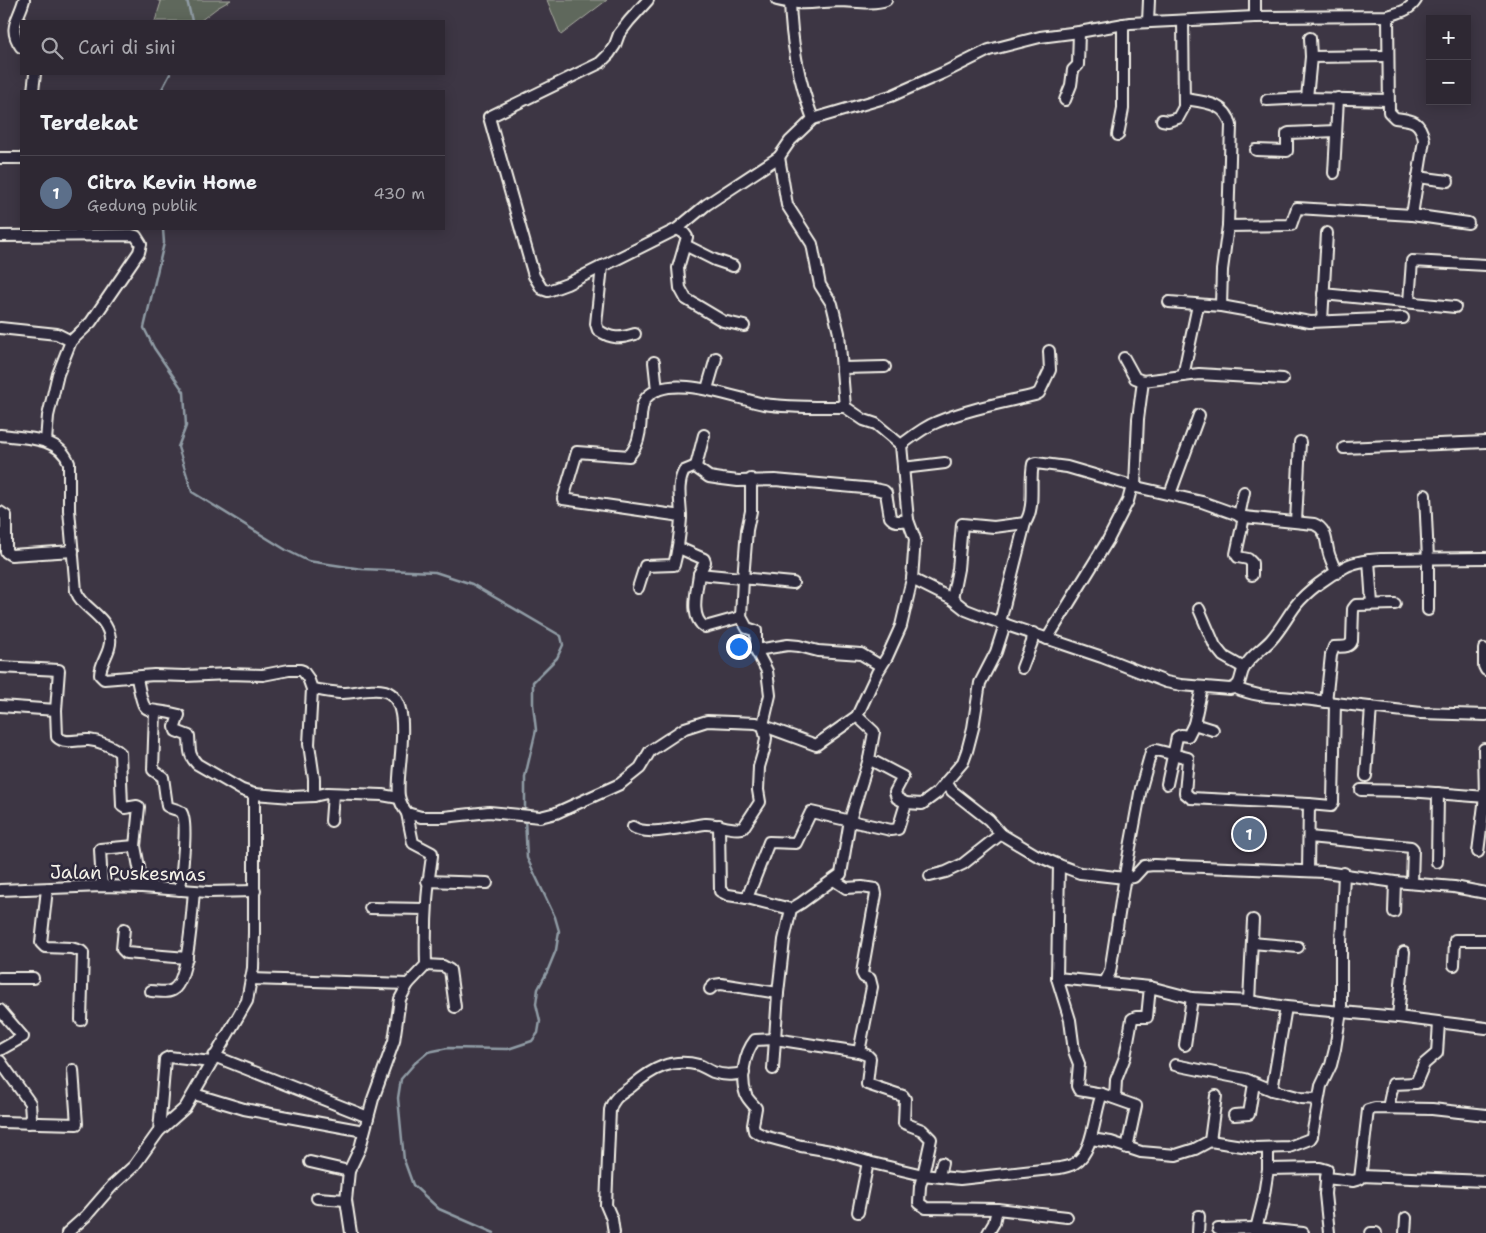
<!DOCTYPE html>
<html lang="id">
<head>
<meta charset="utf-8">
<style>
	body { margin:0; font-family:"Shantell Sans",sans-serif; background:#3a343f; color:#f1f3f6 }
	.controls { position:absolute; right:15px; top:15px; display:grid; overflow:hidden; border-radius:0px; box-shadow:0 2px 12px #0003 }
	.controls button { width:45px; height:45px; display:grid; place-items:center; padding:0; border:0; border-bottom:1px solid #49444e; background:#2e2833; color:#f1f3f6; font:25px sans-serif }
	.you { position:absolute; left:738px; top:646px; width:18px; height:18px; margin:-12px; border:4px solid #fff; border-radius:50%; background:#1a73e8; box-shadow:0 0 0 8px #1a73e833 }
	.badge { display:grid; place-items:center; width:32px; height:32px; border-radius:50%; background:#ea580c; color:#fff; font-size:16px; font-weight:700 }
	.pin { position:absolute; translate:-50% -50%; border:2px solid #fff; box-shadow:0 1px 5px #0006 }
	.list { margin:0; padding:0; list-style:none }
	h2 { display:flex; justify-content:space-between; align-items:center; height:65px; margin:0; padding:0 20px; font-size:21px }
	h2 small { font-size:16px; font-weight:400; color:#a7a6ac }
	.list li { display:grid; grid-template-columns:32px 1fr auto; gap:15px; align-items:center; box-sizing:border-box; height:75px; padding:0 20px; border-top:1px solid #49444e }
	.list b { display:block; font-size:19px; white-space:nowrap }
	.list p { margin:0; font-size:16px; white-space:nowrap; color:#a7a6ac }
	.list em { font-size:16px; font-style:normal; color:#a7a6ac }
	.icon { flex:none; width:28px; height:28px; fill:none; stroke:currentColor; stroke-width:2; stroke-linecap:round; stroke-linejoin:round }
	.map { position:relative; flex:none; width:1486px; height:1233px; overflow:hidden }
	.search { position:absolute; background:#2e2833; box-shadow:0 2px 12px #0003; left:20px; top:20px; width:425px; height:55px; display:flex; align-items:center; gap:12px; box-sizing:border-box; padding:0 18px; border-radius:0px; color:#a7a6ac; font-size:19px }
	.panel { position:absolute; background:#2e2833; box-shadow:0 2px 12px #0003; left:20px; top:90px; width:425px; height:140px; border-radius:0px }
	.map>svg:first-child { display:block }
</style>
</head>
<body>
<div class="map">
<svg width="1486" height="1233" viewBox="0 0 1486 1233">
	<rect width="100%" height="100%" fill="#3d3644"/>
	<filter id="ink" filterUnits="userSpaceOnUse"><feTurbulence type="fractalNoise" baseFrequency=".02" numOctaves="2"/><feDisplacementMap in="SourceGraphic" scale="10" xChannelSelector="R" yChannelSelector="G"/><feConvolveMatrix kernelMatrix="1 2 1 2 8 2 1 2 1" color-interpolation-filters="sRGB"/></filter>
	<g filter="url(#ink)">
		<g fill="#5f685c" stroke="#aaaca2">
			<polygon points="157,0 231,0 217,8 200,21 155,21 161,2"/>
			<polygon points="547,0 607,0 561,35"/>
		</g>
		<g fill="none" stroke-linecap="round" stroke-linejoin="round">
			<g stroke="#909ca5" stroke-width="2.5">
				<polyline points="187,0 192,21"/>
				<polyline points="161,91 170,74"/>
				<polyline points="163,229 164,243 144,328 154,348 184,392 186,426 178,447 192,492 286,550 308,561 362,569 435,572 472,584 561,636 563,645 557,658 533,682 533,704 536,730 525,777 525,813"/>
				<polyline points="494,1233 439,1209 413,1185 404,1160 398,1098 401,1079 415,1063 428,1052 448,1048 508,1049 532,1041 538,1033 540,1021 536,1004 538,989 547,972 556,950 559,931 555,917 527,858 525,818"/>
			</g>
			<g stroke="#f4f1e8" stroke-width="14">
				<g id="minor">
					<path d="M648,0L629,21L619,34L615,45L609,54L600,63L489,117L534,276L542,289L548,291L567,284L677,229L706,205L779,157L790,141L813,119L891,96L943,73L989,50L1040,37L1079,32L1130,23L1255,17L1388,16C1400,12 1409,11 1416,0"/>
					<path d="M777,0C799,6 817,2 839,1C854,1 872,5 886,0"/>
					<path d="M790,0C791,43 798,79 813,119"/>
					<polyline points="1255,17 1255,0"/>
					<polyline points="1148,22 1149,0"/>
					<polyline points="1310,38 1311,57"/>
					<path d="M21,47C7,28 19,19 24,0"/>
					<polyline points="33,91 35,74"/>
					<polyline points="1307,98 1311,57 1388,56"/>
					<path d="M1185,99C1205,102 1226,103 1231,125L1228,226"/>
					<polyline points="1065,100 1071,85 1073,70 1078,65 1079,32"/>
					<polyline points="1267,100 1307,98 1388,100"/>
					<polyline points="1162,120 1168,121 1178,118 1184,107 1183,21"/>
					<polyline points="1118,135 1123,109 1123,24"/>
					<polyline points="1256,150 1287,151 1287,134 1289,133 1336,131"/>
					<polyline points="0,158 21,158"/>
					<polyline points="1334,173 1338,98"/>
					<polyline points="1418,177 1448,181"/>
					<polyline points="1412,215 1468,223"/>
					<polyline points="677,229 684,233 687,237 678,268 680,288 686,299 723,321 744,326"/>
					<polyline points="0,236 132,235 136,236 141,244 139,252 91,322 71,341 58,374 48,416 46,441"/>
					<polyline points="685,245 715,260 733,266"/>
					<path d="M602,266L596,324L598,330C611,339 620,339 635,334"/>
					<polyline points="1323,294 1455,307"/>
					<polyline points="1169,302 1221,306 1310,322 1403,318"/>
					<polyline points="1409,302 1412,261 1486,265"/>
					<path d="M1221,306L1222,270L1228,226L1291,225L1297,208L1412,215L1424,140C1420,120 1412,120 1395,118L1389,112L1388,16"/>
					<polyline points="1322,321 1327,233"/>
					<polyline points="0,328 57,334 71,341"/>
					<polyline points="1124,358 1135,378 1143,381 1199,374 1283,379"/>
					<polyline points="654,362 657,390"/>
					<polyline points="843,368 885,367"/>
					<polyline points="1183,376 1198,305"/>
					<polyline points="707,389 716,358"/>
					<path d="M0,435C24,438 59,436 69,463V510L76,591C82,609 107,615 110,638C112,651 100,662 100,675L104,679L154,675L185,676L228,674L263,675L289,670H300L303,671L308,678L312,689C322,690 332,693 343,693C356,693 372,687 385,691C416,701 395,772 399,796C400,802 404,809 407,813L421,817H444L489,812L540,817L556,813L620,784L640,768L650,751L685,728L707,721L756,723L816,745L857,716L877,673L887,657L901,626L912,579L915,539L908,520L901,445L876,424L864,420L845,407L839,333L832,304L820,285L812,244L787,205L779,157"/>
					<path d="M704,435L696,466L698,469L709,477L722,479L738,481L775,480L875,489L884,491L886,493L890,517C895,523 900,521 908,520"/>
					<path d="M901,445C913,436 924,427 937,422C968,409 1002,403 1035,395L1039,393L1050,370L1049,351"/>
					<polyline points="1344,448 1486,442"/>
					<polyline points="903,468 945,463"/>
					<polyline points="1135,486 1138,419 1143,381"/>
					<polyline points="1170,494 1199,415"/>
					<polyline points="1425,495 1428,559 1428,610"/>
					<polyline points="0,512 6,516 6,552 11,555 73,551"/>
					<path d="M681,516L563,499L577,452L629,456C634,450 638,442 639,435C642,424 639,407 646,398C669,371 736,399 764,404C791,408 818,407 845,407"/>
					<polyline points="1239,516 1244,492"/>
					<polyline points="1244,517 1236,554 1238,557 1248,559 1252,563 1252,575"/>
					<polyline points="1296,522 1300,442"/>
					<polyline points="679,548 704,559 705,562 699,574 793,583"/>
					<polyline points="1369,560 1372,604"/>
					<path d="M912,579L952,599L966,610L989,619L1102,657L1166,682L1181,685L1230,689C1243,686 1239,676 1244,668C1250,656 1263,649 1271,640C1281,629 1287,617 1296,605C1307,591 1328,576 1345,567C1356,561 1370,560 1382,559L1486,558"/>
					<path d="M638,588L645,566L674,565C678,550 680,534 681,518C681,502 676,486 684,471L696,466"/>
					<path d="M952,599L958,569L962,524L994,527L1025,523C1036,507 1029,482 1033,464L1036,463L1067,467L1132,486L1202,502L1244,517L1314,524C1329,530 1325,545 1330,557C1332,562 1334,568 1337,573"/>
					<polyline points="1199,609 1215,646 1223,656 1244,668"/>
					<polyline points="741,617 743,579 747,530 751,511 751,479"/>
					<polyline points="1000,622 1025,523"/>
					<polyline points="1047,639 1108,540 1128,501 1132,486"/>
					<polyline points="1484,649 1484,666 1486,670"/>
					<polyline points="756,650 788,645 799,646 818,651 861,654 881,666"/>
					<path d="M0,667L59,670L56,710L57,737C65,745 79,739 89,740C98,741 113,746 120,753L122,806L125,808L137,806L139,807L135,846L142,883"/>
					<polyline points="1022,668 1032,642 1033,633"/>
					<polyline points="1202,687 1194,724 1213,730"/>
					<path d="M1235,688C1258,697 1269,696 1292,698C1307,699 1321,701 1335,703L1333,802L1331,806L1309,804L1308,871"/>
					<polyline points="312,689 309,744 314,779 314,796"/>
					<path d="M1326,702L1331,655L1334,647C1341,646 1349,649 1352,641L1353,609L1356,605L1395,604"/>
					<polyline points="1335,703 1421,713 1486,715"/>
					<polyline points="0,706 56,710"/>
					<path d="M155,712L153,770L163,777L167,806C171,809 178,809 181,812C189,820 181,877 180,890"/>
					<polyline points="857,716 874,732 869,759 903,777 895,792 897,798 906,803 922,804 937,793 946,782 952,791 989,820 1001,834 1036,855 1059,865 1080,873 1125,878 1134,877 1144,866 1154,865 1325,872 1395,882 1454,887 1486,893"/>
					<path d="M869,759L850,820L841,874L801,903L791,909L784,940L778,993L775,1039L755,1040C744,1054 740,1078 746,1095C748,1100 753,1104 756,1108L753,1125L754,1131L764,1136L801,1146L831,1151L868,1162L923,1175L920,1186L919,1203L926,1208L997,1209L1067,1217"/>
					<polyline points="1366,776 1371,707"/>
					<polyline points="946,782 963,762 967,751 973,728 980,683 996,652 1005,624"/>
					<polyline points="1167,784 1177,737 1181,735 1188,736 1194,724"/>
					<polyline points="1361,790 1409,791 1486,797"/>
					<polyline points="254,794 292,797 314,796 327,793 382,795 399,798"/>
					<polyline points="331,821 333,794"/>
					<polyline points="719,825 720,891 728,895 747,898 791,909"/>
					<path d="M633,827C647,837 688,826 705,824C718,823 730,831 743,828L760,802L758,790L759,767L764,750L766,738L763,725L770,695L767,671L756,650V631L747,628L741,617L705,627C689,618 697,590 699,574"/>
					<polyline points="1309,837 1411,847 1413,849 1412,883"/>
					<polyline points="1478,852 1485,797 1484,749"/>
					<polyline points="1437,862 1438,793"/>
					<polyline points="1059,865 1057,978 1070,1020 1074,1051 1079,1064 1077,1086 1079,1090 1102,1094 1136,1106 1127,1148"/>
					<polyline points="930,876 946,872 963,864 1001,834"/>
					<polyline points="427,881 487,883"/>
					<polyline points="102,886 100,849 135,846"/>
					<polyline points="47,889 41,943 45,947 71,948 81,951 83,953 81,1020"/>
					<polyline points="0,890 102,886 142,887 208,892 255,891"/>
					<polyline points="747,898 769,842 796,843 811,812 891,830 898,829 906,803"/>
					<polyline points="370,908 425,909"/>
					<polyline points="1394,912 1395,882"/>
					<polyline points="124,929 122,949 126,953 187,958"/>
					<polyline points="1252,943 1298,947"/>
					<polyline points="426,965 443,966 450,970 455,1007"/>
					<polyline points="1454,965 1455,940 1486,940"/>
					<polyline points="0,978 33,978"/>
					<polyline points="1057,978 1150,987 1192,998 1249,1001 1286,1007 1398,1017 1486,1028"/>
					<polyline points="251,979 408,984"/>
					<polyline points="1105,982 1110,972 1126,869 1141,788 1151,752 1156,750 1188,758 1185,793 1191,798 1309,804"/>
					<polyline points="710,989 714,985 721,984 778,993"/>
					<path d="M151,991C158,991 168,994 174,989C189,978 192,911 194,891"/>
					<polyline points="1249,1001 1253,920"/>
					<polyline points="0,1010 23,1037 0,1050"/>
					<polyline points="1398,1017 1404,952"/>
					<polyline points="1185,1045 1192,998"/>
					<path d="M859,1052L867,1055L870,1058L867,1084L903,1096L905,1099L904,1123L922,1130L931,1139L923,1175L960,1179L1060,1168C1064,1167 1071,1166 1075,1163C1094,1152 1094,1112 1102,1094"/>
					<polyline points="214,1056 368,1117"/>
					<polyline points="0,1061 30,1103 31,1117 28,1123"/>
					<polyline points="1175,1065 1245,1079 1272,1090 1301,1098 1318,1099"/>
					<polyline points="773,1069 775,1039 859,1052 872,987 870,979 864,977 862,973 876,894 875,889 862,887 846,888 834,880"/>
					<polyline points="1272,1090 1286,1007"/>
					<polyline points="194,1094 244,1109 364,1131"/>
					<polyline points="1115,1098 1116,1080 1125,1057 1132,1019 1136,1017 1147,1017 1150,987"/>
					<polyline points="1388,1108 1393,1084 1416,1083 1424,1064 1437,1053 1439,1023"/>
					<polyline points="1234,1115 1249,1114 1254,1083"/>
					<polyline points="0,1122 77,1124 73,1070"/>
					<polyline points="159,1131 165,1059 169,1057 211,1062"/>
					<polyline points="1091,1139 1111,1142 1141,1152 1176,1155 1195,1149 1210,1141 1255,1148 1289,1147 1310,1139 1312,1136 1321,1086 1331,1065 1335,1049 1341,1011 1341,943 1344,873"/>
					<polyline points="1210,1141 1216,1096"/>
					<polyline points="1268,1148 1268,1169"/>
					<polyline points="310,1162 349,1171"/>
					<polyline points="939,1176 942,1163"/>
					<polyline points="1361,1176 1486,1181"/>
					<polyline points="1326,1178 1353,1181 1360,1179 1368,1110 1375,1108 1432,1109 1486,1115"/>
					<polyline points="317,1198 346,1200"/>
					<polyline points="858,1212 868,1162"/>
					<polyline points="1218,1229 1255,1228 1303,1233"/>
					<path d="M67,1233L86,1216L112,1186L134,1166L159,1131L185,1108L247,1001L253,968L254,933V794L242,790L197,764C188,755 190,748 189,736L176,731L175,727L179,715C143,705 145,721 137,678"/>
					<path d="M351,1233L346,1200L349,1171L360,1148L373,1099L394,1041L400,999L408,984L426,965C425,928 426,893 432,856V853L413,843L407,813"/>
					<path d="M614,1233L612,1219L606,1205L610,1110C613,1097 622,1094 632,1086C653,1068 672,1058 699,1065C704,1067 708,1070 713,1072C724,1076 733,1075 744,1073"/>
					<polyline points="988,1233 994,1223 997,1209"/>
					<polyline points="1198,1233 1199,1216"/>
					<polyline points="1255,1233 1263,1201 1268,1169 1320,1168 1327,1170 1325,1194 1329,1233"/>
					<polyline points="1371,1233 1376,1233"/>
					<polyline points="1405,1233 1406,1218"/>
				</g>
			</g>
			<use href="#minor" stroke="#2f2a3d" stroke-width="10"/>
		</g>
	</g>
	<g text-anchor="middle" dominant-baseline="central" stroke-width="5" stroke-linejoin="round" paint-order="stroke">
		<g font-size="19" fill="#f4f1e8" stroke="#2f2a3d">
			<text transform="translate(128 873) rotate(1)">Jalan Puskesmas</text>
		</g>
	</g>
</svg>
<div class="controls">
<button>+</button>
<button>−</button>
</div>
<div class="you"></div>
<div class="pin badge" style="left:1249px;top:834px;background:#5c6f8a">1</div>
<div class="search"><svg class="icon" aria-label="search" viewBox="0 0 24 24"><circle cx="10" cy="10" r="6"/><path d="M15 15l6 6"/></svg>Cari di sini</div>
<section class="panel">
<h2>Terdekat<small></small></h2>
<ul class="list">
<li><span class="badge" style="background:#5c6f8a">1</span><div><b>Citra Kevin Home</b><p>Gedung publik</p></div><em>430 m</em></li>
</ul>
</section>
</div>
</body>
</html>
